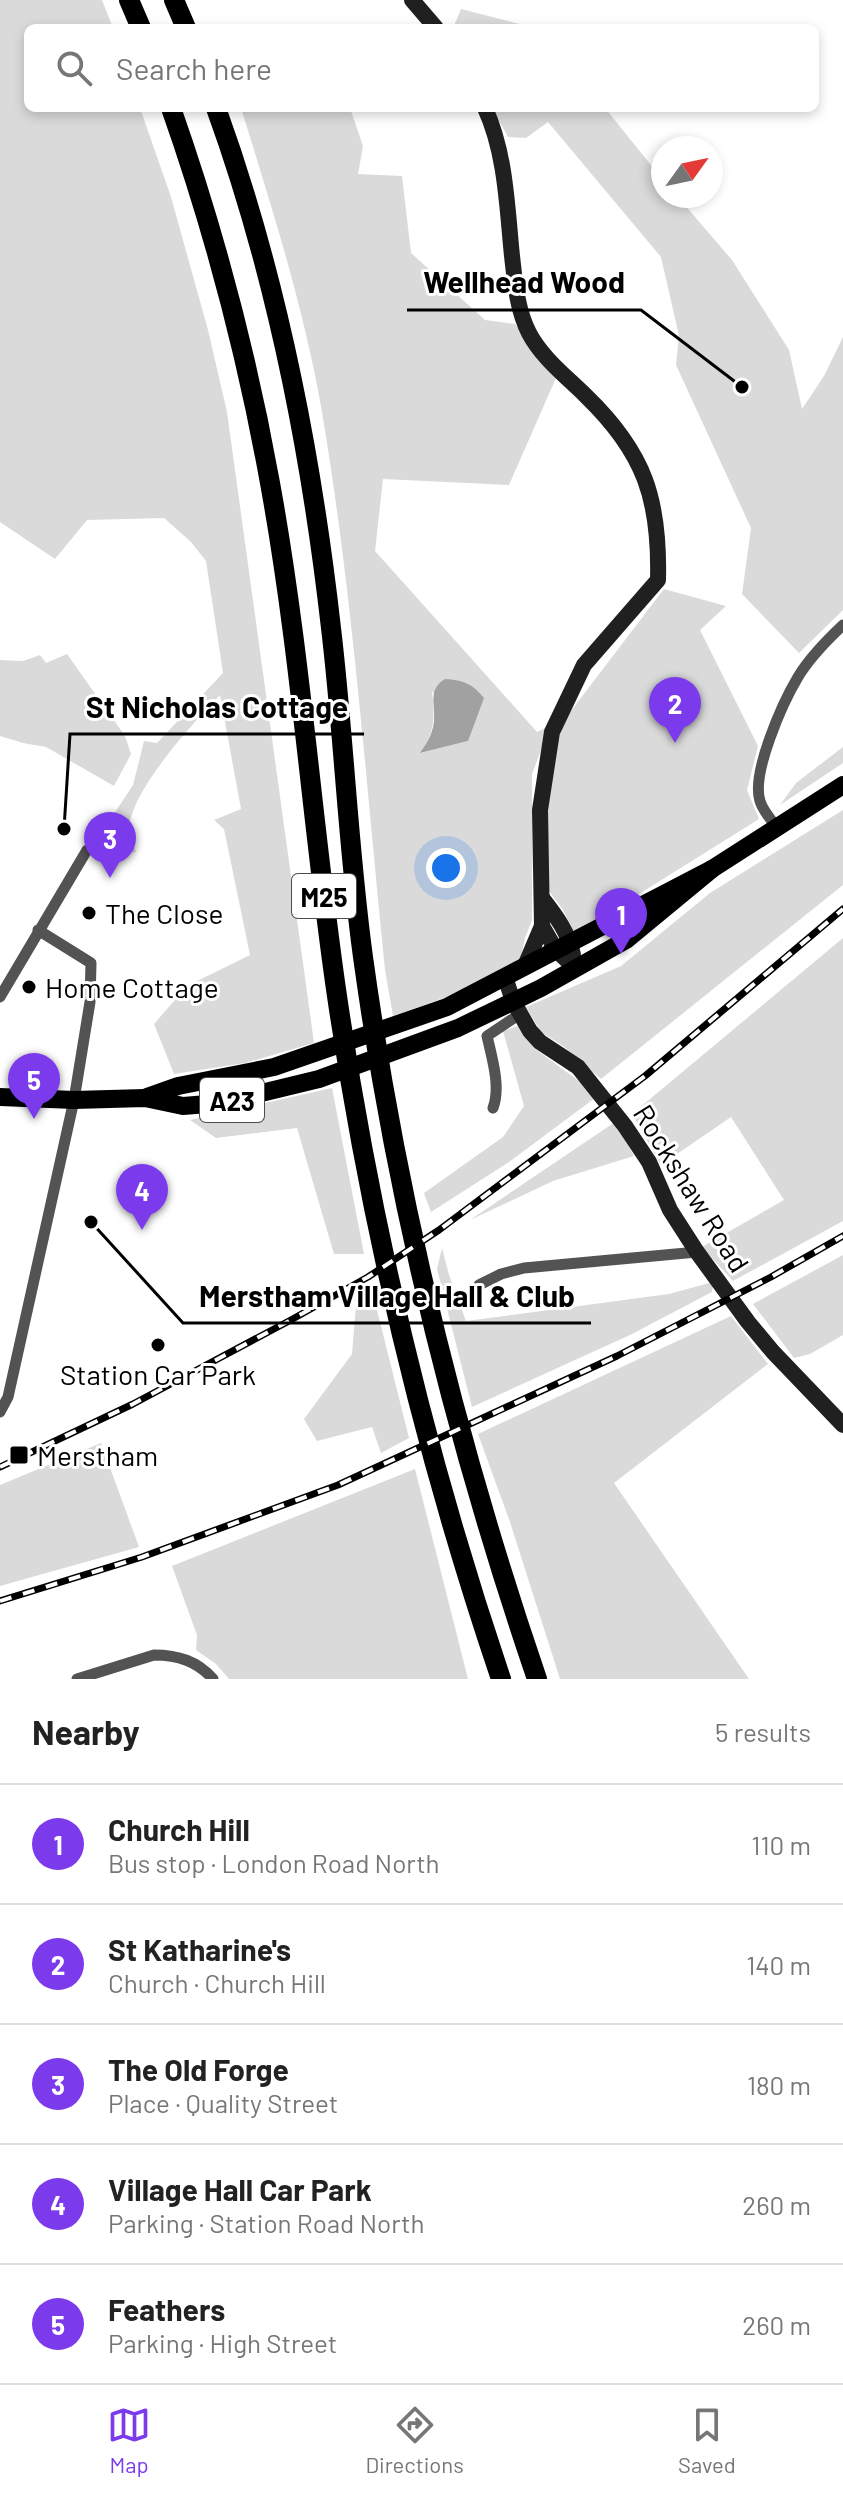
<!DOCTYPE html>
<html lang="en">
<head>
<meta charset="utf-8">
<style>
	body { margin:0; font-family:Barlow,sans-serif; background:#f2f2f2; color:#222 }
	.compass { position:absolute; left:651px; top:136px; width:72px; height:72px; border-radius:50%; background:#fff; box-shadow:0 4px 12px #0003; rotate:57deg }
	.you { position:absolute; left:446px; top:868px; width:28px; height:28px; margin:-20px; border:6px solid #fff; border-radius:50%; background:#1a73e8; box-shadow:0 0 0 12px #1a73e833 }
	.badge { display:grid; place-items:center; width:52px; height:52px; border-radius:50%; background:#7c3aed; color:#fff; font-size:26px; font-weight:700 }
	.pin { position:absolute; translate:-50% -66px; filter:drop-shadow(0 2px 4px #0008) }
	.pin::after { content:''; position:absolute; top:42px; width:28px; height:24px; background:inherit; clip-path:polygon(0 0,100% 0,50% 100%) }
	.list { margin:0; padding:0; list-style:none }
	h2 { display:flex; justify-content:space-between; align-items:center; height:104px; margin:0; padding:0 32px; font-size:34px }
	h2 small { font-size:26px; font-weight:400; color:#767676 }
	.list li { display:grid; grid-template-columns:52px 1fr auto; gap:24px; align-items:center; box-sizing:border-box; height:120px; padding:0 32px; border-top:2px solid #e0e0e0 }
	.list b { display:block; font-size:30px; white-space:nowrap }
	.list p { margin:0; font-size:26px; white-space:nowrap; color:#767676 }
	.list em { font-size:26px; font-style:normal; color:#767676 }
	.icon { flex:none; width:44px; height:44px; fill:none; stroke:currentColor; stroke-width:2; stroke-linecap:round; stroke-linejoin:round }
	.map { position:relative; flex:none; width:843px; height:1679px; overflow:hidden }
	.search { position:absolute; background:#fff; box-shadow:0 4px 12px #0003; left:24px; right:24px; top:24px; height:88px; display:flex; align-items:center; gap:20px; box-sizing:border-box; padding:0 28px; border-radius:12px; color:#767676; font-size:30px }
	.sheet { height:704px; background:#fff }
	nav { display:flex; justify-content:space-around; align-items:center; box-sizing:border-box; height:112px; border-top:2px solid #e0e0e0; background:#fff; font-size:22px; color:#767676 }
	nav a { display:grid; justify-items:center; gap:4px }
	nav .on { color:#7c3aed }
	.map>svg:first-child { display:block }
</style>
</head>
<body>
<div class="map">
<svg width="843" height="1679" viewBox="0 0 843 1679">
	<rect width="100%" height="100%" fill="#fff"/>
	<g fill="#dadada" fill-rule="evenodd">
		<path d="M0,0H102L113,28H28V108H140L171,197L208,330L227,412L314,1043L245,1063L174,1074L154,1024L187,986L250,955L224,829L214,820L241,809L220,695C195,721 125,796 129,834C129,839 134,847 136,852L100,857V835L133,785L144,741L157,743L223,673L206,561L191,542L164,518L87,520L55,559L0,522Z"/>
		<polygon points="461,9 535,28 453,28"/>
		<path d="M241,108H350L363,146L358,174L402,176L411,253L485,320L515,324L556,378L509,485L383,479L375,551L537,732L550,726L532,774V920L525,938L520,960L449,996L393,1016L385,970C366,784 353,596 322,412C304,308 272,208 241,108ZM432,691L468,741L421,753C435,731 435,717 432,691Z"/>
		<polygon points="492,108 605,108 663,180 663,196 677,196 732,260 789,350 802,409 824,376 843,337 843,610 799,653 742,594 751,528 676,365 679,336 661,257 548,122 526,138 508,137"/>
		<polygon points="664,589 726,606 700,630 758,746 747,790 759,819 575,934 563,910 549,891 544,776 567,716"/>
		<polygon points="67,654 125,736 131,754 114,786 46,747 23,743 0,736 0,660 23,661 40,655 46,663"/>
		<polygon points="843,747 843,763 780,805 796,783"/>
		<polygon points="843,810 843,885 601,1079 563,1046 541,1032 526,1007 621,966 710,893"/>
		<polygon points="843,938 843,1221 733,1281 702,1247 784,1200 731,1117 661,1165 632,1114"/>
		<polygon points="518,1026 535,1049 586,1086 595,1098 509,1162 431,1212 424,1193 503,1137 524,1106 503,1031"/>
		<polygon points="332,1088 364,1254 334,1254 297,1128 216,1138 190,1120"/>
		<polygon points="615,1122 634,1156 553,1181 470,1220"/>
		<polygon points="442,1248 449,1275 466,1321 669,1294 713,1282 712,1292 630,1335 472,1407 437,1269"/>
		<polygon points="843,1255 843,1335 810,1354 794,1358 753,1304"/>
		<polygon points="373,1294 409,1438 381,1453 372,1427 317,1441 304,1419 352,1354 356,1305"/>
		<polygon points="731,1316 768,1364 614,1483 749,1679 560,1679 510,1522 478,1434"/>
		<polygon points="101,1443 139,1547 0,1586 0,1485"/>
		<polygon points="415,1469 468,1679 229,1679 216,1664 196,1650 197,1635 172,1566"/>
	</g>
	<path fill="#a1a1a1" d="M445,679C463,680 473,684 484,698L468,741L420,753C427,743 432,735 434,722C436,704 427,690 445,679Z"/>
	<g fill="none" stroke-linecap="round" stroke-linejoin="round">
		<g stroke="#535353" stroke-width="11">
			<path d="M777,827C771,820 763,811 760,801C751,773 783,702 798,677C810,657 826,641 843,625"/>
			<polyline points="0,997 87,850"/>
			<path d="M493,1108C501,1087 492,1058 487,1036L520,1014"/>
			<polyline points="479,1285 501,1274 524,1268 697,1252"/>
			<polyline points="0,1412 8,1397 74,1100 90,1002 91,963 38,930"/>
			<path d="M77,1679L154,1655C178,1655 197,1661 213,1679"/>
		</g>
		<g stroke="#202020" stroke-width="16">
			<polyline points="412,0 436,28"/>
			<path d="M485,108C506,154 507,207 512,256C515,282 517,310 529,333C542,358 567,377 586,396C645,453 660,500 658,580L584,665L552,732L540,810L542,926L556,950L575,968"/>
			<path d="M542,898C556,916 569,933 573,955"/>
			<polyline points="525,966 542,926"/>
			<polyline points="505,977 513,1001 530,1031 540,1042 578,1067 625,1126 649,1162 670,1210 697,1252 748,1322 773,1352 843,1425"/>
		</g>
		<g stroke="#000" stroke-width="18">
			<polyline points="0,1097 74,1100 145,1098 183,1106 220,1103 319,1079 458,1028 541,988 626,940 712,869"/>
			<polyline points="147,1097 178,1086 274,1067 447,1007 712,869 843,785"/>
		</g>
		<g stroke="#000" stroke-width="20">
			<polyline points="129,0 141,28"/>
			<polyline points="174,0 186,28"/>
			<path d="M171,108C214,230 247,355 270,483C301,653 312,825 337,996C371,1227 426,1458 501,1679"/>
			<path d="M216,108C277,276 311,451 331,628C344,737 348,848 363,957C397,1203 457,1445 537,1679"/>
		</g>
		<g stroke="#000" stroke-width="7">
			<g id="rail">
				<polyline points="0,1467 133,1404 289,1321 368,1277 439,1230 645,1076 843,909"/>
				<polyline points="0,1601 142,1557 338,1485 617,1356 771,1277 843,1236"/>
			</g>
		</g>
		<use href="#rail" stroke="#fff" stroke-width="4" stroke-dasharray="12" stroke-linecap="butt"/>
	</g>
	<g fill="#000" stroke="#fff" stroke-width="3">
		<circle cx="89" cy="913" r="8"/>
		<circle cx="29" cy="987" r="8"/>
		<circle cx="158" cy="1345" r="8"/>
		<rect x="9" y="1445" width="20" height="20" rx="4"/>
	</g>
	<g text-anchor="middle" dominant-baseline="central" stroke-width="6" stroke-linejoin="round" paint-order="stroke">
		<g fill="#fff" stroke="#4c4c4c" stroke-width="2">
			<rect x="292" y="874" width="64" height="44" rx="6"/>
			<rect x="200" y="1078" width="64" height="44" rx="6"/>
		</g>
		<g font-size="26" font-weight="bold" fill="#000">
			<text x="324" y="896">M25</text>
			<text x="232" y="1100">A23</text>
		</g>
		<g font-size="28" fill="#000" stroke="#fff" text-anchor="start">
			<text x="105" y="913">The Close</text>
			<text x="45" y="987">Home Cottage</text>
			<text x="158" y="1374" text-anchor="middle">Station Car Park</text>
			<text x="37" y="1455">Merstham</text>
		</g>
		<g font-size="28" fill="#000" stroke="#fff">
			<text transform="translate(692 1188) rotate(58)">Rockshaw Road</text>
		</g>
	</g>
	<path fill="none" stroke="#000" stroke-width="3" d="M742 387L641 310H407M64 829L70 734H364M91 1222L183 1323H591"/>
	<g fill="#000" stroke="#fff" stroke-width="3">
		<circle cx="742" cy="387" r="8"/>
		<circle cx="64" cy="829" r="8"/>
		<circle cx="91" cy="1222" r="8"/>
	</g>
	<g font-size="30" text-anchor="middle" font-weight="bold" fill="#000" stroke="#fff" stroke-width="6" stroke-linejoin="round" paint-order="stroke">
		<text x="524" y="293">Wellhead Wood</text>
		<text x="217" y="718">St Nicholas Cottage</text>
		<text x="387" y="1307">Merstham Village Hall &amp; Club</text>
	</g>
</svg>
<svg class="compass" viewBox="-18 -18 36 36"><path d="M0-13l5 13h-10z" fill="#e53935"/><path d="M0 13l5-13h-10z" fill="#767676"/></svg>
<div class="you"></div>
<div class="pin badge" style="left:621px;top:954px">1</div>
<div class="pin badge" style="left:675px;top:743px">2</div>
<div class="pin badge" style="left:110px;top:878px">3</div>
<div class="pin badge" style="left:142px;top:1230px">4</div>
<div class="pin badge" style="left:34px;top:1119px">5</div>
<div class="search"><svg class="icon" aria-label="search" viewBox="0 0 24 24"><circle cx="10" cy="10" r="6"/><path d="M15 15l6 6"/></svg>Search here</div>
</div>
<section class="sheet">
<h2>Nearby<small>5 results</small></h2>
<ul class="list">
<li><span class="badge">1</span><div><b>Church Hill</b><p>Bus stop · London Road North</p></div><em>110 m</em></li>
<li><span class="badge">2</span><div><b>St Katharine's</b><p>Church · Church Hill</p></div><em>140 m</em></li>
<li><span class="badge">3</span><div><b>The Old Forge</b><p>Place · Quality Street</p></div><em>180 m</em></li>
<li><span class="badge">4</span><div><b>Village Hall Car Park</b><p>Parking · Station Road North</p></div><em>260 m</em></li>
<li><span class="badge">5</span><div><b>Feathers</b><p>Parking · High Street</p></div><em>260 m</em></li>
</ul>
</section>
<nav>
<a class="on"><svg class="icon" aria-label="map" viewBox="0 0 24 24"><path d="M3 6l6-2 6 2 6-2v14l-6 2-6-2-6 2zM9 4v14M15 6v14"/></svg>Map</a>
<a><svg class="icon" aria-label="directions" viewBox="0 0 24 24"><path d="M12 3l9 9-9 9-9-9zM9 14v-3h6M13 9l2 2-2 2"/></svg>Directions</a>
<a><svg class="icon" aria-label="saved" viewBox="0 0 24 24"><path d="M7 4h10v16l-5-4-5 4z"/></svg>Saved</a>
</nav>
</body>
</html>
